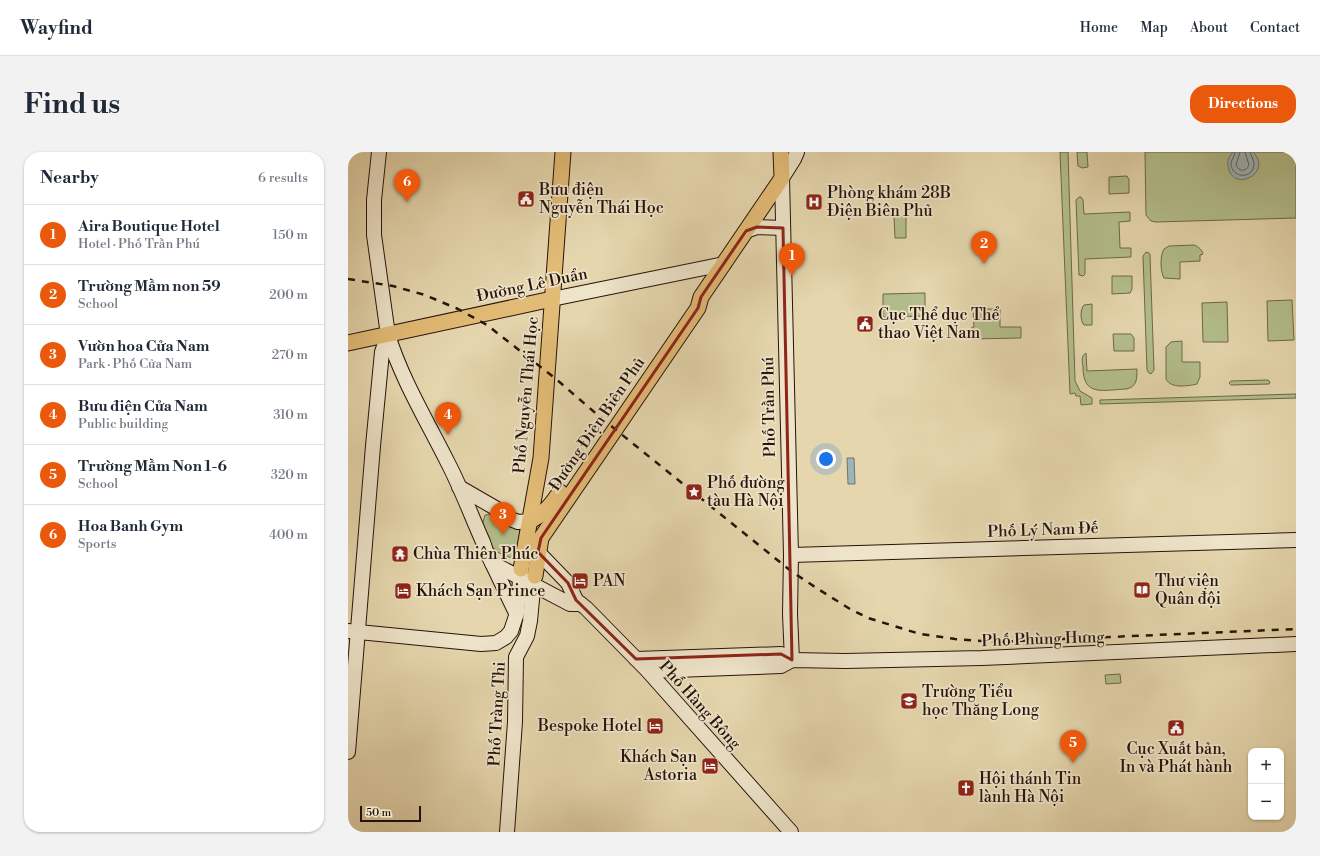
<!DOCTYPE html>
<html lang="en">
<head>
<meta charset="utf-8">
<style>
	body { margin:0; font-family:"Libre Bodoni",serif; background:#f2f2f3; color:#1f2937 }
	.controls { position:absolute; right:12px; bottom:12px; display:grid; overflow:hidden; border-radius:8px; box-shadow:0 1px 3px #0004 }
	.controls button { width:36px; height:36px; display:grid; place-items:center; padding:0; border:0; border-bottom:1px solid #e0e1e3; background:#fff; color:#1f2937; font:20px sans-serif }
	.scale { position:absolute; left:12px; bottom:10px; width:61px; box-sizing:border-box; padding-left:4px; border:2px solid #26130a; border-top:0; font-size:11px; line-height:14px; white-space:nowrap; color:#26130a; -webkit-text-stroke:3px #eee4ca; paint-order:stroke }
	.you { position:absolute; left:478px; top:307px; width:14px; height:14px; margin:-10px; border:3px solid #fff; border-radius:50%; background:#1a73e8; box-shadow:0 0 0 6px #1a73e833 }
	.badge { display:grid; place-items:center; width:26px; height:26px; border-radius:50%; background:#ea580c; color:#fff; font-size:13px; font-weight:700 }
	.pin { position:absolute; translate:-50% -33px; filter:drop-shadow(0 1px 2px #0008) }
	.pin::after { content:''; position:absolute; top:21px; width:14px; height:12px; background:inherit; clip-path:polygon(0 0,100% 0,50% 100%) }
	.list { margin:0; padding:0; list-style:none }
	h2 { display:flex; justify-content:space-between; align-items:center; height:52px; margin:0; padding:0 16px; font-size:17px }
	h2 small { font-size:13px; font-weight:400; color:#747a83 }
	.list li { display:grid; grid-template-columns:26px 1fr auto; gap:12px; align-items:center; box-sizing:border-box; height:60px; padding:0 16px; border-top:1px solid #e0e1e3 }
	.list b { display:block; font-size:15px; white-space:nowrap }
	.list p { margin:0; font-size:13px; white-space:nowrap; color:#747a83 }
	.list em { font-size:13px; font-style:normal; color:#747a83 }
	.map { position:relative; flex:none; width:948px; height:680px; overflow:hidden; border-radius:16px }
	header { display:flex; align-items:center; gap:24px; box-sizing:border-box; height:56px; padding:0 20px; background:#fff; border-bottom:1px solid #e0e1e3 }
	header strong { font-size:19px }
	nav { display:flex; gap:22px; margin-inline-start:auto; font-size:14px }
	.intro { display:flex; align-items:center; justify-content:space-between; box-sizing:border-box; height:96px; padding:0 24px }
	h1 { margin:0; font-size:28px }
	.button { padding:10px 18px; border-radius:16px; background:#ea580c; color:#fff; font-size:14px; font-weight:700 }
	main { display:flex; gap:24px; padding:0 24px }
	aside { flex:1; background:#fff; border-radius:16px; box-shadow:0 1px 3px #0004 }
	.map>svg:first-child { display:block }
</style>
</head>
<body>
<header>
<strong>Wayfind</strong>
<nav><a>Home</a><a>Map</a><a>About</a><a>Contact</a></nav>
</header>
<div class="intro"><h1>Find us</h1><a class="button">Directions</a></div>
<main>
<aside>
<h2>Nearby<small>6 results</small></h2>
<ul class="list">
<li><span class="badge">1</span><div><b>Aira Boutique Hotel</b><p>Hotel · Phố Trần Phú</p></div><em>150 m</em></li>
<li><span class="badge">2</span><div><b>Trường Mầm non 59</b><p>School</p></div><em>200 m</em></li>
<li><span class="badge">3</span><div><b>Vườn hoa Cửa Nam</b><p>Park · Phố Cửa Nam</p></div><em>270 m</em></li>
<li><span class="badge">4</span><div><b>Bưu điện Cửa Nam</b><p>Public building</p></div><em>310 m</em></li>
<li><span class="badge">5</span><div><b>Trường Mầm Non 1-6</b><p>School</p></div><em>320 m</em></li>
<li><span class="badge">6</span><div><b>Hoa Banh Gym</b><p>Sports</p></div><em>400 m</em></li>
</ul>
</aside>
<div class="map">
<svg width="948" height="680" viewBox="0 0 948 680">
	<rect width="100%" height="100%" fill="#e5d6ad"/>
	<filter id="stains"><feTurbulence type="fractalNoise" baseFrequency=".005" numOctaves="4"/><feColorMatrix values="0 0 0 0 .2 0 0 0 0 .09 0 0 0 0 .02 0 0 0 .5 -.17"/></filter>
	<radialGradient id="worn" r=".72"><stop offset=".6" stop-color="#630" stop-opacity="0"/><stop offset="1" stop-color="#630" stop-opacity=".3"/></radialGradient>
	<g fill="#b3be8b" stroke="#6c684a">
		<polygon points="712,0 720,0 727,229 732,239 744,246 744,252 733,253 732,244 728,244 727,241 722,242"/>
		<polygon points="729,0 739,0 740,15 734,16 730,14"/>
		<polygon points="797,0 948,0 948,66 808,70 803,69 798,63"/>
		<polygon points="779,24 781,28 781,41 761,42 761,25"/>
		<polygon points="731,45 733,45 735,48 736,62 782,60 782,69 771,70 772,96 783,96 783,105 737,107 737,122 735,124 731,123 728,48"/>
		<polygon points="558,64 558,86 547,86 546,65"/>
		<path d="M846,93C851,95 854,98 855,102L852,103V109L832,110V127L816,126C812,119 812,103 816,97L821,94Z"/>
		<polygon points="798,100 801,101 802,103 806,218 803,222 800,220 799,218 795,104"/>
		<polygon points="764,124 784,124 784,137 782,141 764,142"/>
		<polygon points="577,141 577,164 535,165 535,142"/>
		<polygon points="944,148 946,188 920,189 919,149"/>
		<polygon points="879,150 880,190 855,190 854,151"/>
		<path d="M744,152V173H736C732,169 732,157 736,153Z"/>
		<polygon points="625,157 652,157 652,175 673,175 673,186 624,187 624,175 626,175"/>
		<polygon points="765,182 783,182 786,186 786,199 766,199"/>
		<path d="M834,189V210H852V225L849,232C840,234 823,237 818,227V195L823,190Z"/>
		<path d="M738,201L739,219L789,217C789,227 789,235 778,237C755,238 735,245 735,215C734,209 733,204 738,201Z"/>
		<polygon points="920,228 922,230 921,232 883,233 881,231 883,229"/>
		<polygon points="948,242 948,246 752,252 752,248"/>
		<polygon points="149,362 171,376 173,391 171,404 163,406 149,400 140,389 134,374 137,363"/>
		<polygon points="772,522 773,531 758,532 757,523"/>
	</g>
	<g fill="#9cb6b7" stroke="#6d7572">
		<path d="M885,0H905C926,21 884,42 880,14C879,9 881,4 885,0Z"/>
		<polygon points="499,306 506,306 507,332 500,332"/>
	</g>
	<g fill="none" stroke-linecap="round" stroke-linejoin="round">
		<g stroke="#616460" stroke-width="1">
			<path d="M887,0C887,4 883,8 883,12C884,27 906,27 906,12C906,8 903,4 902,0"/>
			<path d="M892,0L888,13C891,20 898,20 901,13L897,0"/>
		</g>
		<g stroke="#26130a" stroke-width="16">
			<g id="secondary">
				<path d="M31,0L26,48V83L40,183C54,228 79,269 100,311C113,336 123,363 135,390L138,399L144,411L222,452H233"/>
				<polyline points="398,79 409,75 435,76"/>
				<polyline points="204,147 376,112"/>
				<polyline points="111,335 149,357 165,368 170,370 182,369"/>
				<polyline points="190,400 220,431 228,448"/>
				<polyline points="443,403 948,388"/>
				<polyline points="144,411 168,461"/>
				<polyline points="225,446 238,456 300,519 443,680"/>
				<polyline points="0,479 133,492 148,491 158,485 163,479 169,461 173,418"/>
				<polyline points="288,507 433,502 444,508"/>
				<polyline points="444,508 442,462 443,403 434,26 446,7 449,0"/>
				<polyline points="300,519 433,514 444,508 497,509 634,506 948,492"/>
				<polyline points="0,600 25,294 34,200 40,183"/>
				<polyline points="159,680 167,570 168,505 179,484 182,469 186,426"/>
			</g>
		</g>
		<g stroke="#26130a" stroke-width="17">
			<g id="primary">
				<polyline points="0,191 204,147"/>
				<path d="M182,369C196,362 203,353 212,340"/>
				<polyline points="173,417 193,306 215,0"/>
				<polyline points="187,424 193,386 350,156 353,145 434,26 433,0"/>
			</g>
		</g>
		<use href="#secondary" stroke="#eee4ca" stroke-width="14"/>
		<use href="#primary" stroke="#e2bb76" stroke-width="15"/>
		<polyline stroke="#26130a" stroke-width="2.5" stroke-dasharray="7 7" stroke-linecap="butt" points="0,127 45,134 77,143 110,157 139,173 208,227 252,265 443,419 470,437 502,457 520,466 572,482 607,487 645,490 948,477"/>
	</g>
	<path fill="none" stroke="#8f2418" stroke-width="3" stroke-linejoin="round" d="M409,75L435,76L444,508L433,502L288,507L228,448L220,431L190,400L193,386L350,156L353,145L398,79Z"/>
	<defs>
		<g id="civic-square" transform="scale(0.9)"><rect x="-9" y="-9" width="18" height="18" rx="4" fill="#8f2418" stroke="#eee4ca"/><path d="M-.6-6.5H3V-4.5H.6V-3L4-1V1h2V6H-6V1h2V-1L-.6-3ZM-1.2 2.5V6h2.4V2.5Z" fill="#fff"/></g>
		<g id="hospital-square" transform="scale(0.9)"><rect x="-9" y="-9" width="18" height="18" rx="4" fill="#8f2418" stroke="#eee4ca"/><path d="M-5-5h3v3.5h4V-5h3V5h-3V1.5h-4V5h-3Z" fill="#fff"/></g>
		<g id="sight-square" transform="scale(0.9)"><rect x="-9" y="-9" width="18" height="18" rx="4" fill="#8f2418" stroke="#eee4ca"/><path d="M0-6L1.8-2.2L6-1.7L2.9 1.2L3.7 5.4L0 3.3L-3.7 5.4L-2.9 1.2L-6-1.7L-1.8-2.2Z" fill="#fff"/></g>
		<g id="temple-square" transform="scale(0.9)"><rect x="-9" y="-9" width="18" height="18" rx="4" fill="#8f2418" stroke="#eee4ca"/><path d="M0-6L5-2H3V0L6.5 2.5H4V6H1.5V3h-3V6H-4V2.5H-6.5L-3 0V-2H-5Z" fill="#fff"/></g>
		<g id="hotel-square" transform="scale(0.9)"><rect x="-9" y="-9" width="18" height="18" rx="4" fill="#8f2418" stroke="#eee4ca"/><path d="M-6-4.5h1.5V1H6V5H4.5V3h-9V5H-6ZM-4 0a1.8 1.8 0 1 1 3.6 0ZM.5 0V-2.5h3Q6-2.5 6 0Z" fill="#fff"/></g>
		<g id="library-square" transform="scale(0.9)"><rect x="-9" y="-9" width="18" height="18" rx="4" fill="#8f2418" stroke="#eee4ca"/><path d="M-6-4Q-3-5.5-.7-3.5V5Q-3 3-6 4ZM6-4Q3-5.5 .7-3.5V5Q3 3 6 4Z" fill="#fff"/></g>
		<g id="school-square" transform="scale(0.9)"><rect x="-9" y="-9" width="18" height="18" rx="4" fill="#8f2418" stroke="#eee4ca"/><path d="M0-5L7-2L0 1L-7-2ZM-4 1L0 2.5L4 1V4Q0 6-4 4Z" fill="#fff"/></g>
		<g id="church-square" transform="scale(0.9)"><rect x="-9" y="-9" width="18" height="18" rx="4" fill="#8f2418" stroke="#eee4ca"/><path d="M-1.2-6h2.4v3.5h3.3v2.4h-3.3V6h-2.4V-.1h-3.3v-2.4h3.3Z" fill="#fff"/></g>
	</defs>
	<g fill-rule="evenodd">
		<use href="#civic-square" x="178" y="47"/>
		<use href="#hospital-square" x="466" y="50"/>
		<use href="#civic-square" x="517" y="172"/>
		<use href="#sight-square" x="346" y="340"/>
		<use href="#temple-square" x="52" y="402"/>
		<use href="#hotel-square" x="232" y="429"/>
		<use href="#library-square" x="794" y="438"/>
		<use href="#hotel-square" x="55" y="439"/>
		<use href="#school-square" x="561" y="549"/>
		<use href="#hotel-square" x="307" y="574"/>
		<use href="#civic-square" x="828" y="576"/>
		<use href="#hotel-square" x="362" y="614"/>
		<use href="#church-square" x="618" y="636"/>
	</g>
	<g text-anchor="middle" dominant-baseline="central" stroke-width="3.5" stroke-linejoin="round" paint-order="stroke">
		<g font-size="16" fill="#26130a" stroke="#eee4ca" text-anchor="start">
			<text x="191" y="38">Bưu điện<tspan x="191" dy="18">Nguyễn Thái Học</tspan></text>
			<text x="479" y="41">Phòng khám 28B<tspan x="479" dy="18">Điện Biên Phủ</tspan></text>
			<text x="530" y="163">Cục Thể dục Thể<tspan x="530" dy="18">thao Việt Nam</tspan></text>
			<text x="359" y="331">Phố đường<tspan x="359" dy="18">tàu Hà Nội</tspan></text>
			<text x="65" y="402">Chùa Thiên Phúc</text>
			<text x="245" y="429">PAN</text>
			<text x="807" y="429">Thư viện<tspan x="807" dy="18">Quân đội</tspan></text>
			<text x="68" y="439">Khách Sạn Prince</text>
			<text x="574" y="540">Trường Tiểu<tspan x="574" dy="18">học Thăng Long</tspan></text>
			<text x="294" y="574" text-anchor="end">Bespoke Hotel</text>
			<text x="828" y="597" text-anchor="middle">Cục Xuất bản,<tspan x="828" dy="18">In và Phát hành</tspan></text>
			<text x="349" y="605" text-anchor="end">Khách Sạn<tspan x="349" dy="18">Astoria</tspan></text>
			<text x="631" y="627">Hội thánh Tin<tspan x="631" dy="18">lành Hà Nội</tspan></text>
		</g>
		<g font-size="16" fill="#26130a" stroke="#eee4ca">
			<text transform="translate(184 133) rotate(-12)">Đường Lê Duẩn</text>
			<text transform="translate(178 243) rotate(-85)">Phố Nguyễn Thái Học</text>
			<text transform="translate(421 255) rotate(-91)">Phố Trần Phú</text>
			<text transform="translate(249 272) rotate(-56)">Đường Điện Biên Phủ</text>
			<text transform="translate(695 378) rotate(-2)">Phố Lý Nam Đế</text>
			<text transform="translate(695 487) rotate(-2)">Phố Phùng Hưng</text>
			<text transform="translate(352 553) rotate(48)">Phố Hàng Bông</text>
			<text transform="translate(149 562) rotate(-87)">Phố Tràng Thi</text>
		</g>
	</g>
	<rect width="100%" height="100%" filter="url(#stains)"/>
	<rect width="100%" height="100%" fill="url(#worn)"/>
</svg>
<div class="controls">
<button>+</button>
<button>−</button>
</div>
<div class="scale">50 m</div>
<div class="you"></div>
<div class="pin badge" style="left:444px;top:124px">1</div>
<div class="pin badge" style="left:636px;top:112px">2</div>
<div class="pin badge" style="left:155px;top:383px">3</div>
<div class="pin badge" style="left:100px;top:283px">4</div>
<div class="pin badge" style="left:725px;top:611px">5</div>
<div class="pin badge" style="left:59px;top:50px">6</div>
</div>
</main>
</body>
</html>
